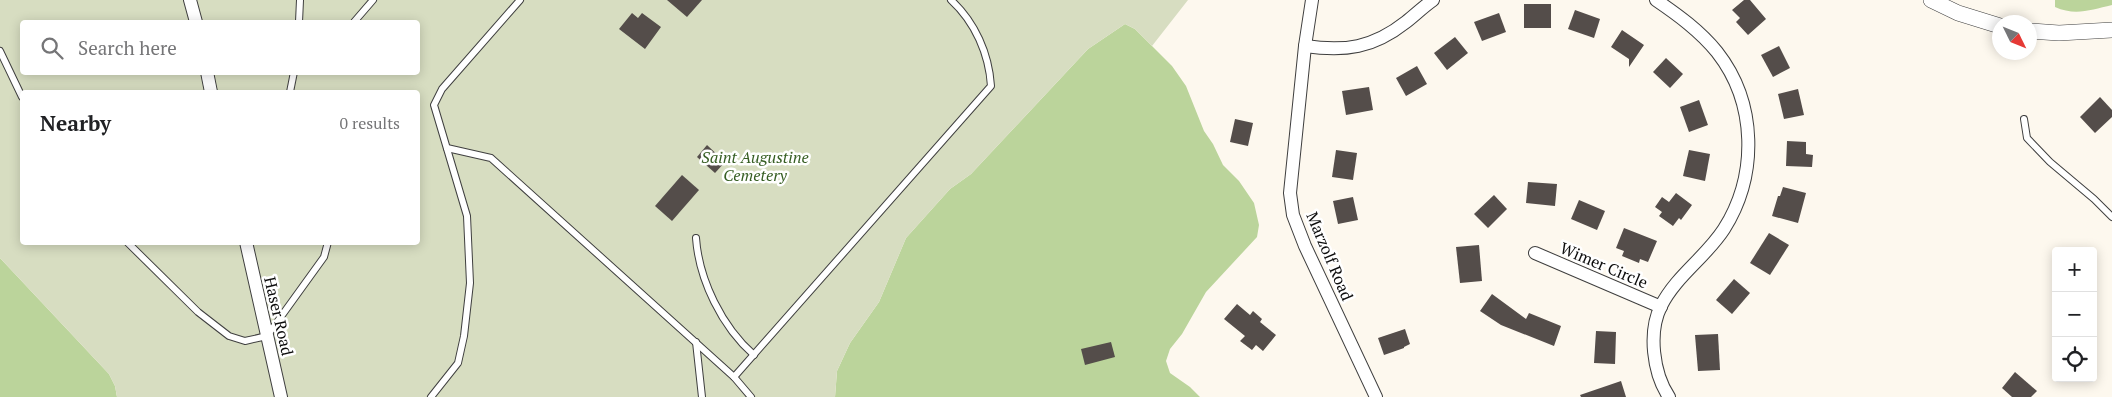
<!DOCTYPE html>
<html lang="en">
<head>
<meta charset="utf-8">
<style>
	body { margin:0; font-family:"PT Serif",serif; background:#f2f2f2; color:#202124 }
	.controls { position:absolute; right:15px; bottom:15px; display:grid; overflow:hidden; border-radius:5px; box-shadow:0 2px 12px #0003 }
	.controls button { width:45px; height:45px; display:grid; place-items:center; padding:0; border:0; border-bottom:1px solid #e0e0e0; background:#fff; color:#202124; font:25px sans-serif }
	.compass { position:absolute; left:1992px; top:15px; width:45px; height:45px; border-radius:50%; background:#fff; box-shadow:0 2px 12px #0003; rotate:133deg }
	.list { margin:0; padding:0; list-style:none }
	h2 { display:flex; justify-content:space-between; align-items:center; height:65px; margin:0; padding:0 20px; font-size:21px }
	h2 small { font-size:16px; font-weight:400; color:#757577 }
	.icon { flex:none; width:28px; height:28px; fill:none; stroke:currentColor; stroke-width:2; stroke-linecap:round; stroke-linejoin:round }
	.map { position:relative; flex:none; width:2112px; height:397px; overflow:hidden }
	.search { position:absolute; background:#fff; box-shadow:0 2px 12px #0003; left:20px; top:20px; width:400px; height:55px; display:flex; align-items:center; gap:12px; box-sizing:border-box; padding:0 18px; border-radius:5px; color:#757577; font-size:19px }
	.panel { position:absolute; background:#fff; box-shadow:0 2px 12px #0003; left:20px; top:90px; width:400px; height:155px; border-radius:5px }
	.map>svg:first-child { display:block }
</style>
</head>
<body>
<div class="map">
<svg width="2112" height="397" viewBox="0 0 2112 397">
	<rect width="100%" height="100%" fill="#fdf8ee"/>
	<g fill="#bbd49b">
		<path d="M2055,0H2112V5C2091,10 2075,16 2055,7Z"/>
		<polygon points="1125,24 1135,29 1172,66 1186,86 1204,131 1213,144 1223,165 1239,181 1254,203 1259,225 1257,237 1206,292 1182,334 1170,349 1166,361 1170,373 1190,387 1200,397 835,397 837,371 850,343 879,302 906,238 950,189 971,174 1088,49"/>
		<polygon points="0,258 109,374 115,386 117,397 0,397"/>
	</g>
	<path fill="#d7ddc1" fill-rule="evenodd" d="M0,0H1188L1152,46L1135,29L1125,24L1088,49L971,174L950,189L906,238L879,302L850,343L837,371L835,397H117L115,386L109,374L0,258ZM22,22H418V72H22ZM22,92H418V242H22Z"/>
	<g fill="#544d4a">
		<polygon points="667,0 702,0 687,17"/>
		<polygon points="1744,0 1750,0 1766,19 1748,35 1736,22 1740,18 1732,10"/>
		<rect x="1524" y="4" width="27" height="24"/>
		<polygon points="1575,10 1600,19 1594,38 1568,29"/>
		<polygon points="632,13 638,18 642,13 661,27 645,49 619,29"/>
		<polygon points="1499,13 1506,32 1482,41 1474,22"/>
		<polygon points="1622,30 1644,45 1629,67 1629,59 1611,47"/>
		<polygon points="1455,37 1468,53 1447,70 1434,53"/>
		<polygon points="1779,46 1790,68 1773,77 1761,55"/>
		<polygon points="1666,58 1683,74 1670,88 1653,72"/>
		<polygon points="1417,66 1427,84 1406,96 1396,78"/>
		<polygon points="1369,87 1373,110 1346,115 1342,91"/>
		<polygon points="1798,89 1804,115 1784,119 1778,94"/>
		<polygon points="2100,97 2112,110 2112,117 2095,133 2080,117"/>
		<polygon points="1699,100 1708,125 1689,132 1680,107"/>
		<polygon points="1235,119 1253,123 1248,146 1230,142"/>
		<polygon points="1787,141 1806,142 1806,154 1813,155 1812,167 1786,166"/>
		<polygon points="707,145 725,162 715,173 697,157"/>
		<polygon points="1336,150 1357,153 1353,180 1332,177"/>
		<polygon points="1689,150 1710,154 1705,181 1683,176"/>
		<polygon points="682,175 699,190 672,221 655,206"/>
		<polygon points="1528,182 1557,184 1555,206 1526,203"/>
		<polygon points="1783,187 1806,193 1798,223 1772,216 1778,196 1780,196"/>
		<polygon points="1676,193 1692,205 1681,220 1679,218 1673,226 1659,216 1662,212 1655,207 1662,197 1669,202"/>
		<polygon points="1494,195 1507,209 1488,228 1474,214"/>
		<polygon points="1353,197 1358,220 1338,224 1333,201"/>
		<polygon points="1579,200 1605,211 1597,230 1571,219"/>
		<polygon points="1624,228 1657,241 1648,262 1640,259 1639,263 1622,256 1624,251 1616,248"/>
		<polygon points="1769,233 1789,245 1770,275 1750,263"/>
		<polygon points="1479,245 1482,281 1460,283 1456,247"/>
		<polygon points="1734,279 1750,293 1732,314 1716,300"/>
		<polygon points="1492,294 1526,319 1529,313 1561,326 1554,346 1501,325 1480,311"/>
		<polygon points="1237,304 1250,315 1253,311 1262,319 1260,322 1276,335 1263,351 1256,345 1252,350 1240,341 1245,336 1224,319"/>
		<polygon points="1405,329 1410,344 1404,347 1404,348 1384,355 1378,338"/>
		<polygon points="1596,331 1616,332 1615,364 1594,363"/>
		<polygon points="1718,334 1720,370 1698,371 1695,335"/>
		<polygon points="1111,342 1115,357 1085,365 1081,349"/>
		<polygon points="2015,372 2037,391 2031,397 2012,397 2002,388"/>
		<polygon points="1621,381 1626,397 1581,397 1580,395"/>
	</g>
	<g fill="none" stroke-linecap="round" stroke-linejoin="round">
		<g stroke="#3f3f3f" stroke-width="8">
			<g id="service">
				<polyline points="299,22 300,0"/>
				<polyline points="354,22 373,0"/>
				<polyline points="0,51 22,97"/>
				<polyline points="290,92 294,72"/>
				<polyline points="2024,119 2027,138 2050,162 2094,199 2112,217"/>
				<polyline points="447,148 491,158 734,377 751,397"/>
				<path d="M696,238C699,280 722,327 754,355"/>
				<polyline points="127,242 198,312 229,336 245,341 267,336 324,257 328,242"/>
				<polyline points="696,342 702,397"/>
				<path d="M734,377L991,86C989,54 975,22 951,0"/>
				<polyline points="431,397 458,363 464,336 470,283 467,216 434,105 442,89 520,0"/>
			</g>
		</g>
		<g stroke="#3f3f3f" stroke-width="14">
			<g id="minor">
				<polyline points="190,0 196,22"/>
				<polyline points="1312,0 1305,46 1290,193 1293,215 1305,246 1376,397"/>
				<path d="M1656,0C1678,15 1700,31 1717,52C1757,103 1758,175 1724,229C1706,257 1676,276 1661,306C1648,332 1653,373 1669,397"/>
				<path d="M1305,46C1345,52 1373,48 1406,22C1415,15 1423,7 1433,0"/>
				<polyline points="207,72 211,92"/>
				<polyline points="246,242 281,397"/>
				<polyline points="1535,253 1661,307"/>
			</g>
		</g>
		<g stroke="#3f3f3f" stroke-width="16">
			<g id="tertiary">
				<polyline points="1931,0 1958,13 2000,26"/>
				<polyline points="2030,31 2059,33 2112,30"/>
			</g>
		</g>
		<use href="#service" stroke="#fff" stroke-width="6"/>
		<use href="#minor" stroke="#fff" stroke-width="12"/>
		<use href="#tertiary" stroke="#fff" stroke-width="15"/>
	</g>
	<g text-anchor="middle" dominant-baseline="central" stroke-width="5" stroke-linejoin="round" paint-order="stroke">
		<g font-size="16" font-style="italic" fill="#365e23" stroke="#fff">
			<text x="755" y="157">Saint Augustine<tspan x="755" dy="18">Cemetery</tspan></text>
		</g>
		<g font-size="16" fill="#0c0c0c" stroke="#fff">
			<text transform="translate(1330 256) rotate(67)">Marzolf Road</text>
			<text transform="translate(1604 265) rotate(23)">Wimer Circle</text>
			<text transform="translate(279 316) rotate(77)">Haser Road</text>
		</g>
	</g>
</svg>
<div class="controls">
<button>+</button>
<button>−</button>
<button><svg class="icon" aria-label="locate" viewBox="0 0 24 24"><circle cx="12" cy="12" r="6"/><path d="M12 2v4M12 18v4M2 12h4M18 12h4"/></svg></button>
</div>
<svg class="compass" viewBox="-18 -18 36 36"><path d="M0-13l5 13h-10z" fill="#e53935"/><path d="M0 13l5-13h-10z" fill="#757577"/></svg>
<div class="search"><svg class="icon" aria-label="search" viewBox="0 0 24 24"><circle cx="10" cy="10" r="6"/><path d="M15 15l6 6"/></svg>Search here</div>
<section class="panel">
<h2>Nearby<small>0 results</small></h2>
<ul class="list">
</ul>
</section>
</div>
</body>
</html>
